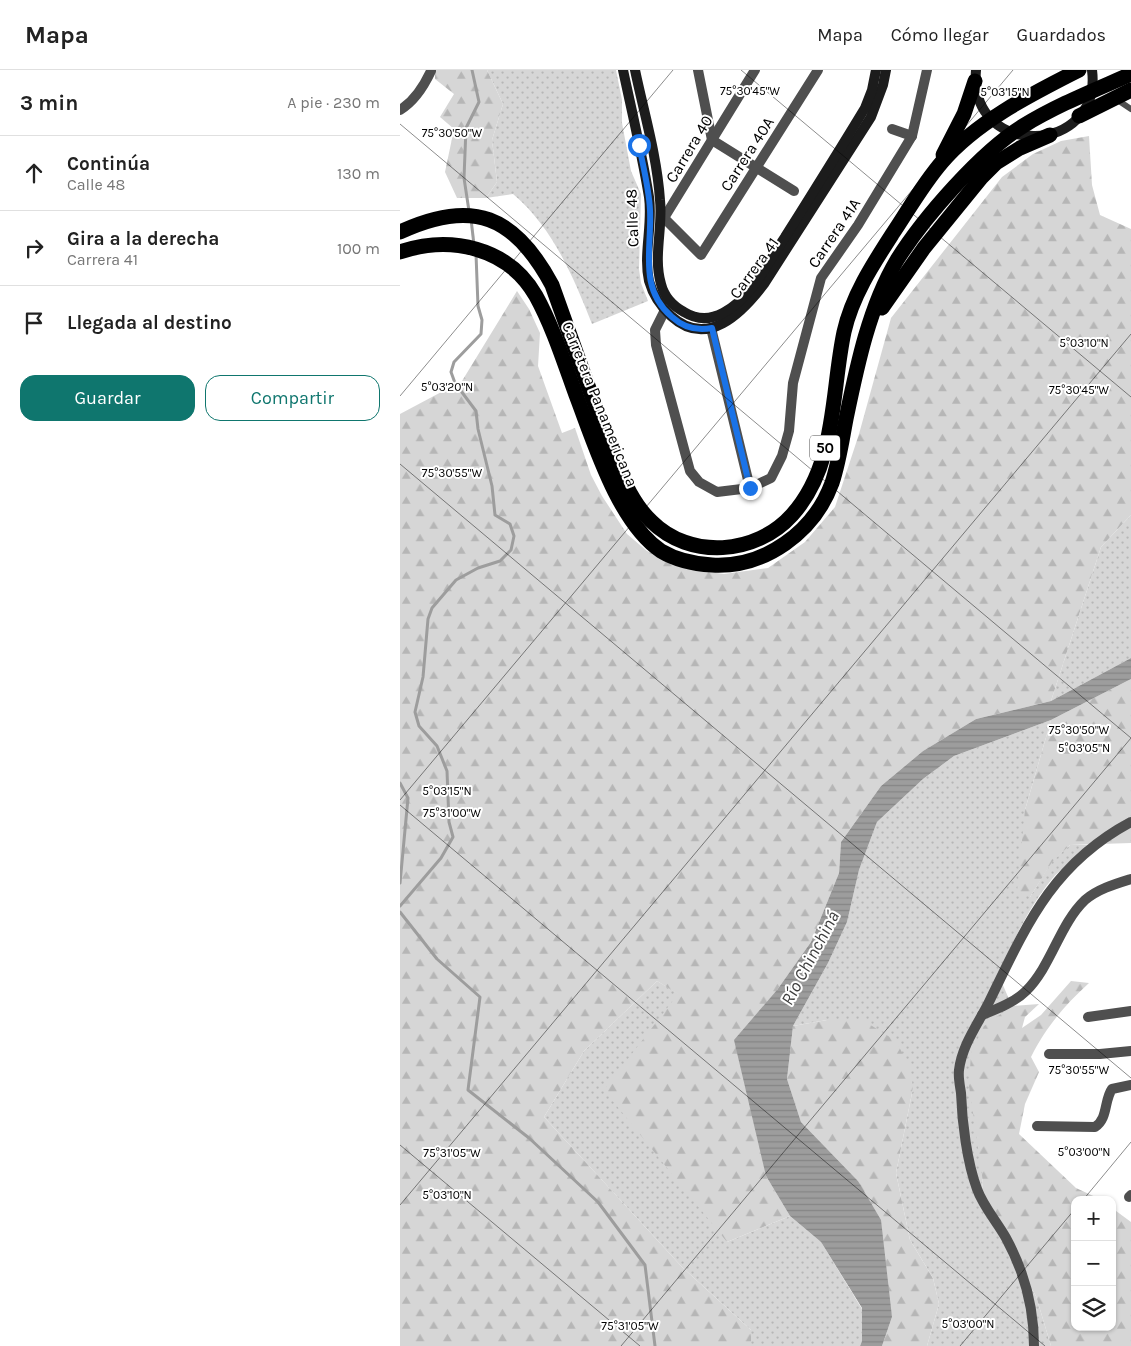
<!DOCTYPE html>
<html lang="es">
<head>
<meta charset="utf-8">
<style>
	body { margin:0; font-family:Karla,sans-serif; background:#f2f2f2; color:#222 }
	.controls { position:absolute; right:15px; bottom:15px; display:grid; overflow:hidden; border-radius:10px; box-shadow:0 1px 4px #0004 }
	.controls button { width:45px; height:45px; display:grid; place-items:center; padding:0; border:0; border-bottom:1px solid #e0e0e0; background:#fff; color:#222; font:25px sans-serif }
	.stop { position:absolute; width:15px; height:15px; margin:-11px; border:4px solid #1a73e8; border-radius:50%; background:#fff }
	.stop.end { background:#1a73e8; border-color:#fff; box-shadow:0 1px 5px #0008 }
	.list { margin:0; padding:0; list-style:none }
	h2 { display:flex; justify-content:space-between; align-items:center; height:65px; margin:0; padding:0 20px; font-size:21px }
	h2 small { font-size:16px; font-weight:400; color:#767676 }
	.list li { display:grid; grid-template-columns:32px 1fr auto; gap:15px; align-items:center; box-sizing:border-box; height:75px; padding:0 20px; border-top:1px solid #e0e0e0 }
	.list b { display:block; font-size:19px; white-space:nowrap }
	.list p { margin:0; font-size:16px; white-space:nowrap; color:#767676 }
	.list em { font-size:16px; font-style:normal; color:#767676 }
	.actions { display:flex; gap:10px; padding:15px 20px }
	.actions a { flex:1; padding:11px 0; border:1px solid #0f766e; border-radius:15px; text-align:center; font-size:18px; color:#0f766e }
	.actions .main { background:#0f766e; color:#fff }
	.icon { flex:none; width:28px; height:28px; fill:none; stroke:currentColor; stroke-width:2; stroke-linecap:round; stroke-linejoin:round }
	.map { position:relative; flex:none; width:731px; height:1276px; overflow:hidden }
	header { display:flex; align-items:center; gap:30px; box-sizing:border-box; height:70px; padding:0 25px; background:#fff; border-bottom:1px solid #e0e0e0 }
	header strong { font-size:24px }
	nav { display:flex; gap:28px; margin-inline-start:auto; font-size:18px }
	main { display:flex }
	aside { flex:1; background:#fff }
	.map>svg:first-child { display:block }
</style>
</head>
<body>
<header>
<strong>Mapa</strong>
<nav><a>Mapa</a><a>Cómo llegar</a><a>Guardados</a></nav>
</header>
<main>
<aside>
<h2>3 min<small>A pie · 230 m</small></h2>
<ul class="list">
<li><svg class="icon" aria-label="ahead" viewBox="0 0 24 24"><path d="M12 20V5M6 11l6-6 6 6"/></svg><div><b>Continúa</b><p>Calle 48</p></div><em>130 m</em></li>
<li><svg class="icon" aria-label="right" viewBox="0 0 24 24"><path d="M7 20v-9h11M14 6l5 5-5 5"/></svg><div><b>Gira a la derecha</b><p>Carrera 41</p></div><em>100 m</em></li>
<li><svg class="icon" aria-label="arrive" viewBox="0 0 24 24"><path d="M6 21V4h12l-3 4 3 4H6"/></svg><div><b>Llegada al destino</b></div></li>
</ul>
<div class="actions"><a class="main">Guardar</a><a>Compartir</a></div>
</aside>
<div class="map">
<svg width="731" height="1276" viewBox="0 0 731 1276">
	<defs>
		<pattern id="green-dots" width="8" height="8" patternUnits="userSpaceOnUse" patternTransform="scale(1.25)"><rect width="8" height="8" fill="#d6d6d6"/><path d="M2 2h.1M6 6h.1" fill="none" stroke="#b6b6b6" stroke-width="1.8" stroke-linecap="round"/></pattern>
		<pattern id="forest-firs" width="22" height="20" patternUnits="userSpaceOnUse" patternTransform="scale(1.25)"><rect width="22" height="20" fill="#d6d6d6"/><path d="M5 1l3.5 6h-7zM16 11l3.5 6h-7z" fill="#b6b6b6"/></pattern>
		<pattern id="water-rules" width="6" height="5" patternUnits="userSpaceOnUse" patternTransform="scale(1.25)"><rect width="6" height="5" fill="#9d9d9d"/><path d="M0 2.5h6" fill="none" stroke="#858585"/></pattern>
	</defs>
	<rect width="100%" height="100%" fill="#fff"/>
	<g fill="url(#green-dots)">
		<path d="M87,0H216L222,30V53L231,101L241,124L239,199L241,213L248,231L192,254C173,206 153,158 113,124L86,128L97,112L92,70L103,34Z"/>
		<polygon points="731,445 731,588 651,631 701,477"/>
		<path d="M651,650L625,740L630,827L652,791L670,775H689C677,786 662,797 652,809C629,837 612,872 599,906L612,936L582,1105L584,1139L636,1226L651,1276H527L539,1234L533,1208L510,1170L496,1103L513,1018L427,950L393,956L428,893L447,852L459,800L477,752L523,709L554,686Z"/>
		<polygon points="257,911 279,924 327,1172 390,1146 421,1172 462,1239 462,1271 460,1276 351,1276 351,1260 282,1197 144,1047 184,981"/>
	</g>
	<g fill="url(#forest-firs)">
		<polygon points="35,0 87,0 103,34 92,70 97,112 86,128 57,128 45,102 54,59 40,47 54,24 35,9"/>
		<polygon points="689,66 692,115 700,145 731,159 731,445 701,477 651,631 576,649 523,681 481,716 441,772 439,803 411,872 377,920 366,1106 390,1146 327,1172 204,1020 278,924 257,911 184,981 144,1047 282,1197 351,1260 351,1276 0,1276 0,344 62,311 117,221 129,239 140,263 138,296 162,363 175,358 191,405 202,426 227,464 247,481 294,500 324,504 368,498 405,472 435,437 459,364 491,248 602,107 633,84 661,71"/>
		<polygon points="731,609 731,773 670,775 652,792 630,827 617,822 625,740 651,650"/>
		<path d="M671,911L689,913C664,936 646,957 631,987L639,1002L625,1034L619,1064L676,1118L702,1130H675V1257H712V1138L731,1152V1276H651L636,1226L584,1139L582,1105L569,1016L571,983L584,956L612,936L639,934L625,947L622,958L641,945Z"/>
		<polygon points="461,949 496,971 510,998 513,1018 496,1103 510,1170 533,1208 539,1234 527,1276 482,1276 492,1247 458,1111 401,1052 387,1009 393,956 427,950"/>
	</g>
	<polygon fill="url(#water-rules)" points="731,588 731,609 651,650 554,686 523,709 477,752 459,800 447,852 428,893 393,956 387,1009 401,1052 458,1111 481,1150 492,1247 482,1276 460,1276 462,1271 462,1238 421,1172 390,1146 366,1106 334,970 377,920 411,872 439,803 441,772 481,716 523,681 576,649 651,631"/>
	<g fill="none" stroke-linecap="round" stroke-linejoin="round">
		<g stroke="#9d9d9d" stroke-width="3">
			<polyline points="69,141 64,108 66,58 79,32 72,0"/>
			<polyline points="71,149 74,175"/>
			<polyline points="0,713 8,728 0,813"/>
			<polyline points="0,836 41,788 53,767 49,752 47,701 37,676 19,656 15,642 23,607 28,549 32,538 56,510 78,498 100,491 111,480 114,466 110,454 95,445 92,416 78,359 76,341 55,313 51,302 54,292 81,264 82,250 78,236 76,184"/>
			<polyline points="0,842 37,889 80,927 68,1020 129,1068 198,1132 245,1195 255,1276"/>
		</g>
		<polyline stroke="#4f4f4f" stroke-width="6" points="716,29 731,39"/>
		<g stroke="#4f4f4f" stroke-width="10">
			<polyline points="298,0 312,70 394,121"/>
			<path d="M0,40C15,31 24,16 31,1"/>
			<polyline points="492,59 512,66"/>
			<polyline points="264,148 301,185 418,0"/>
			<polyline points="264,148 355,0"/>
			<polyline points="265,240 255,260 256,275 290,401 299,412 317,422 350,418 371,408 382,386 389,361 393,313 421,208 458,155 512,66 527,0"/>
			<polyline points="311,258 350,418"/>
			<path d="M582,945C597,939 615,932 626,921C652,895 659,855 685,830C698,819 715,814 731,809"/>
			<polyline points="688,947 731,941"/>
			<polyline points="649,984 700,984 731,981"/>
			<path d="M637,1056L695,1057C708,1049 704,1030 712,1019L731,1015"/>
			<polyline points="729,1127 731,1125"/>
			<path d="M634,1276C634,1238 624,1201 606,1168C597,1152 583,1136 577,1119C567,1092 562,1052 561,1023C560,1016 558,1007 559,1000C562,975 578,954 589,932C626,856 652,794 731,752"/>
		</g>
		<g stroke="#1c1c1c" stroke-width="10">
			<path d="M223,0C232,42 242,84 249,127C253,155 243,184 249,211C253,225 260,236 271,246C307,279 342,243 364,214L471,47L483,15L486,0"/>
			<path d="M235,0C244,43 257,86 260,130C263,158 253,187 261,214C264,226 273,236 284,242C297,250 310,250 323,243C351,229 368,192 385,167C412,124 439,81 465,38L472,20L476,0"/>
			<path d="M576,0C568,91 703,85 692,0"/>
		</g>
		<g stroke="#000" stroke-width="15">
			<polyline points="679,46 731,20"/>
			<polyline points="543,85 564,44 575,11"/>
			<path d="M0,162C73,128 115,146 152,215L215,391C224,412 234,435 251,451C290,490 356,485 392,445C437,395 431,323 444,262C452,226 473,194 493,163C509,139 523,114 542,92C577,51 632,24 679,0"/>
			<path d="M0,182C50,165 108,177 136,226C153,257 164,292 176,325C194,372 218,452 261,481C276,490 295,494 312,495C365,498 414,462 432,413C439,392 442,370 446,349C457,296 469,237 497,190C524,147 581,82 623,56C657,35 695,20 731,4"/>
			<polyline points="482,238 524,178 581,108 596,93 620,78 650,65"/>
		</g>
	</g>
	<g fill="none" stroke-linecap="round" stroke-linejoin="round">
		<path stroke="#1a73e8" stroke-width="6" d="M239,75C243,96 249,118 250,140C252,179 238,218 272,247C283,257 297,261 312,258L350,418"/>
	</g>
	<path fill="none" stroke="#000" stroke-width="1" stroke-opacity="0.45" d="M341,0L731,327M0,54L731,668M0,326L273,0M0,394L731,1008M0,730L613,0M0,735L645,1276M0,1075L240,1276M683,1130L731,1072M0,1135L731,264M221,1276L731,668M560,1276L675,1139"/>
	<g text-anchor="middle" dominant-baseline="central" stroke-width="4" stroke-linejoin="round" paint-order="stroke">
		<rect fill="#fff" stroke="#4c4c4c" stroke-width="1" x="410" y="365.5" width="30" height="25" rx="4"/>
		<g font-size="15" font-weight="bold" fill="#000">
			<text x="425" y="378">50</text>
		</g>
		<g font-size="16" fill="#000" stroke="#fff">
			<text transform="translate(289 79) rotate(-59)">Carrera 40</text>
			<text transform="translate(347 84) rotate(-57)">Carrera 40A</text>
			<text transform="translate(232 148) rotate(-92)">Calle 48</text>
			<text transform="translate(434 163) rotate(-56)">Carrera 41A</text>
			<text transform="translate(354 198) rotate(-54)">Carrera 41</text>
			<text transform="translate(200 334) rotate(68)">Carretera Panamericana</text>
		</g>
		<g font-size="18" font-style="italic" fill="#3e3e3e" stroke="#fff">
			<text transform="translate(410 888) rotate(-62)">Río Chinchiná</text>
		</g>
	</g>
	<g font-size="12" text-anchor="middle" fill="#000" stroke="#fff" stroke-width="4" stroke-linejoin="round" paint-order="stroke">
		<text x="350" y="25">75°30'45"W</text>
		<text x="605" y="26">5°03'15"N</text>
		<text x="52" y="67">75°30'50"W</text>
		<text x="684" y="277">5°03'10"N</text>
		<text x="47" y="321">5°03'20"N</text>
		<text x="679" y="324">75°30'45"W</text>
		<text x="52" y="407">75°30'55"W</text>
		<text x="679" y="664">75°30'50"W</text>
		<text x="684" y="682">5°03'05"N</text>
		<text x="47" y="725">5°03'15"N</text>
		<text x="52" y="747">75°31'00"W</text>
		<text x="679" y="1004">75°30'55"W</text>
		<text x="684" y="1086">5°03'00"N</text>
		<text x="52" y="1087">75°31'05"W</text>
		<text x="47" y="1129">5°03'10"N</text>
		<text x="568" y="1258">5°03'00"N</text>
		<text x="230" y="1260">75°31'05"W</text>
	</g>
</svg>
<div class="controls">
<button>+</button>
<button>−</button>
<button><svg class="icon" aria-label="layers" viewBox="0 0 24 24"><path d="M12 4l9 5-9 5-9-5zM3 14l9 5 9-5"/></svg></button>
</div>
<div class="stop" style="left:239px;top:75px"></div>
<div class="stop end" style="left:350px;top:418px"></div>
</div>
</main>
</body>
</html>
